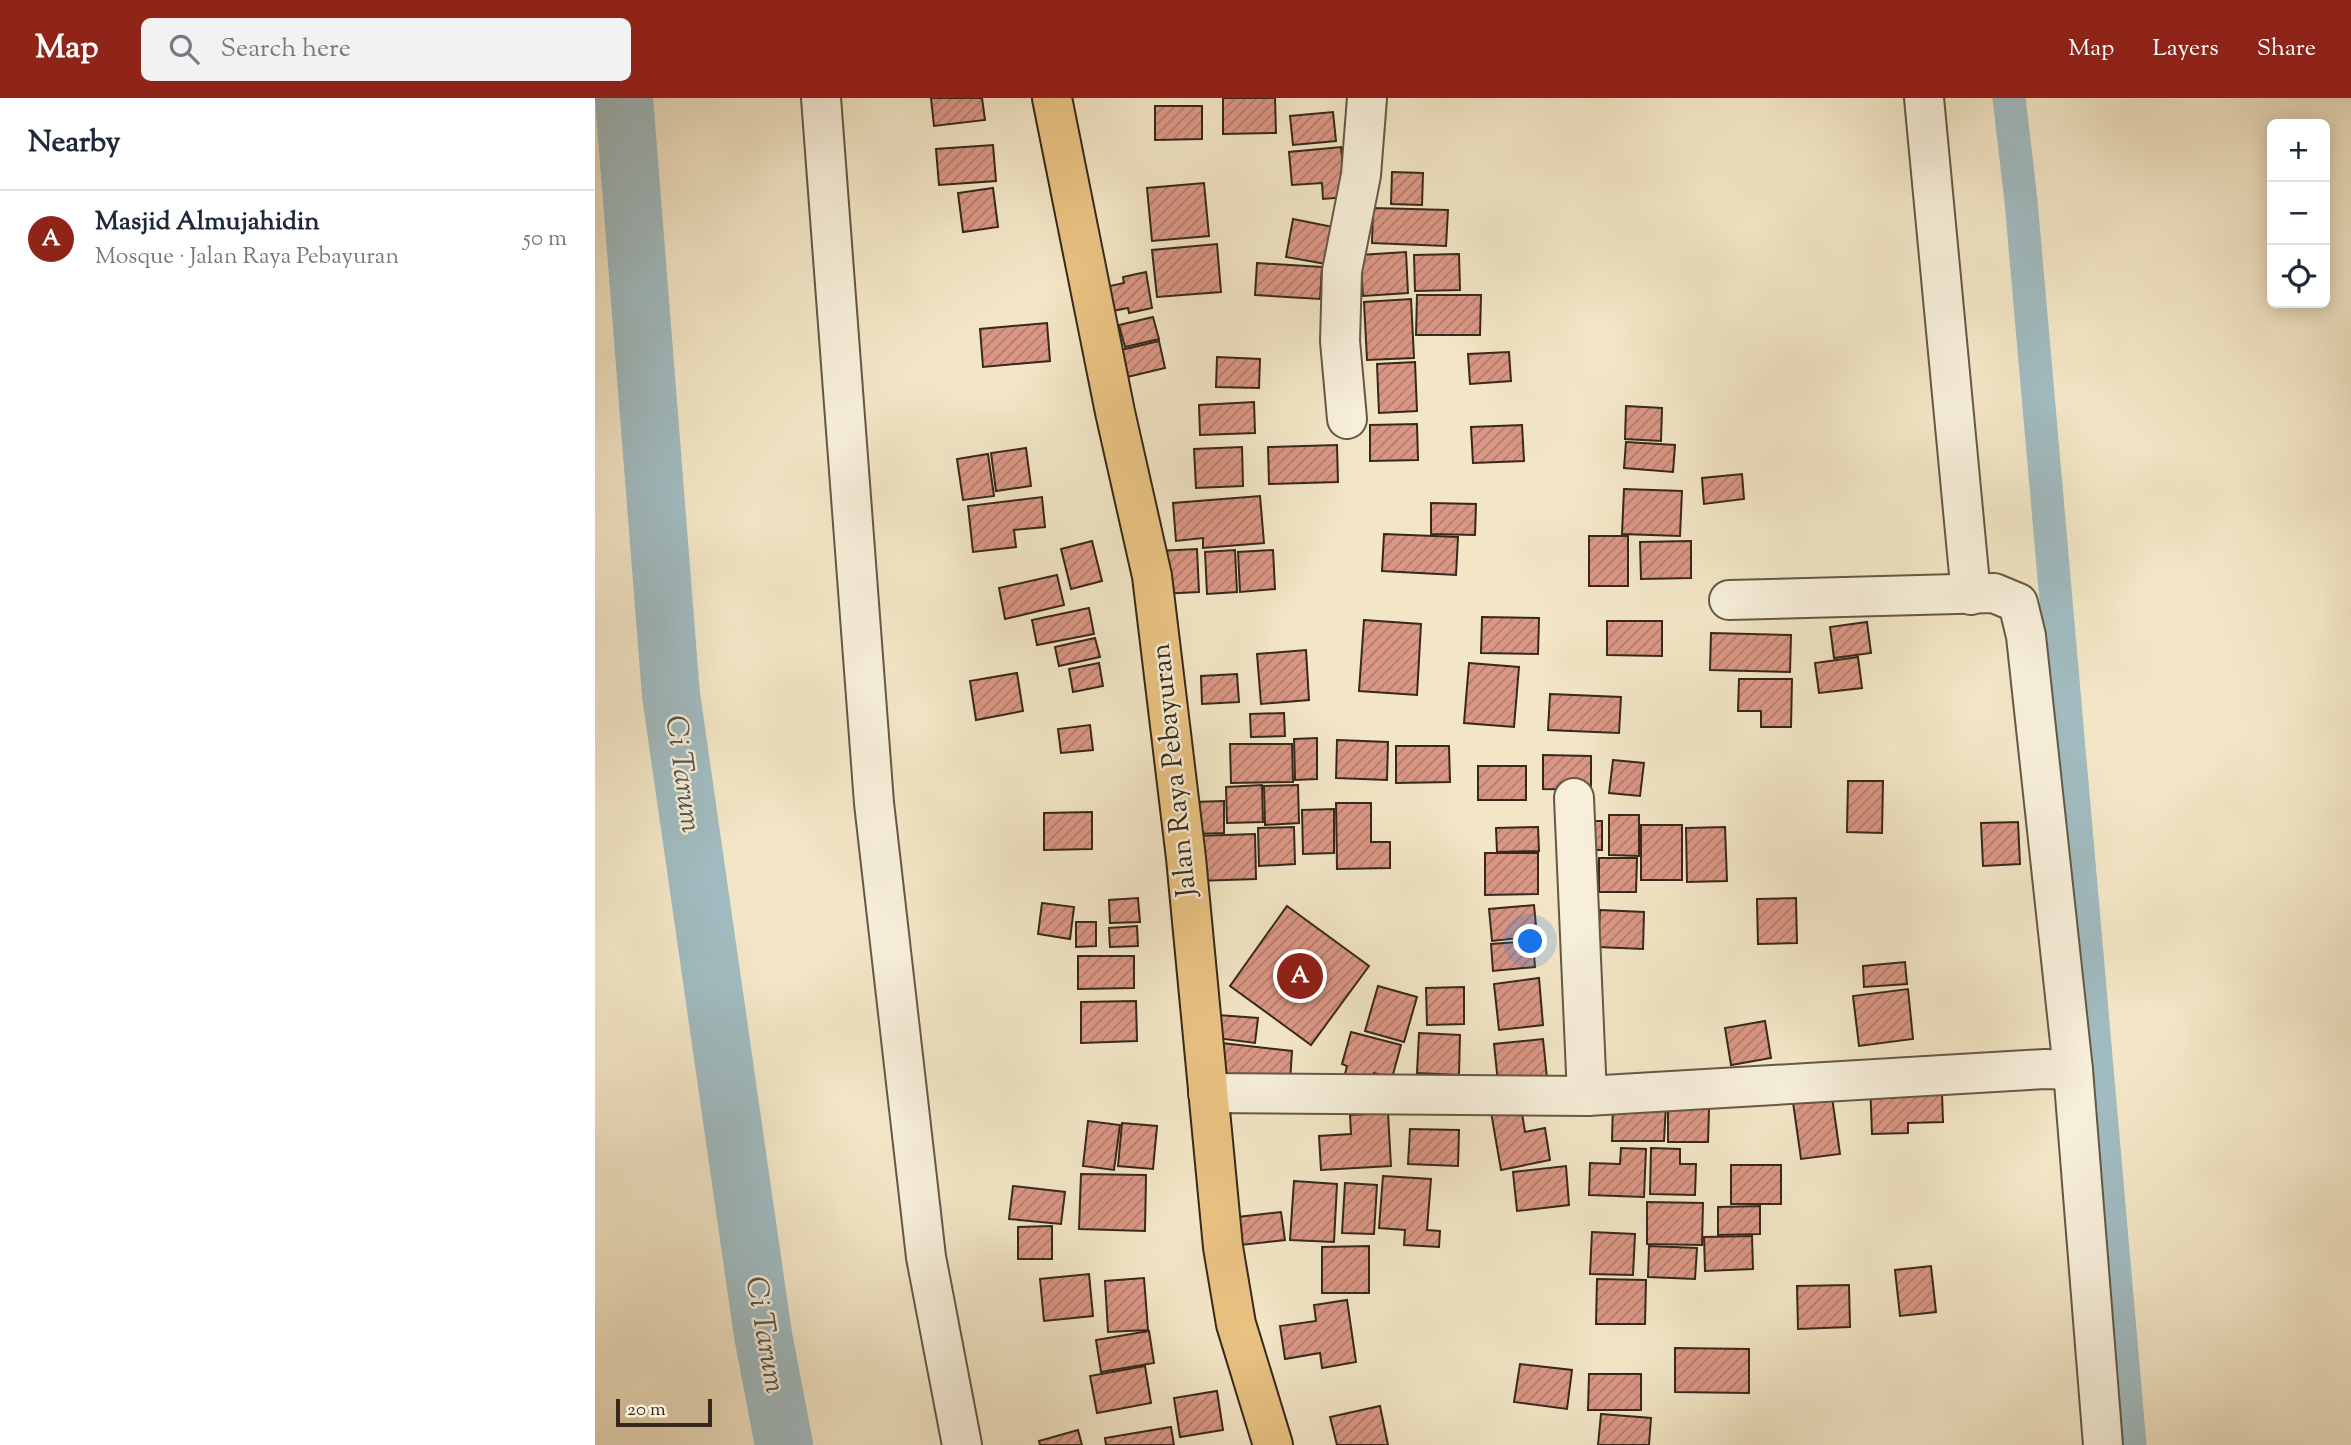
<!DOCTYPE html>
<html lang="en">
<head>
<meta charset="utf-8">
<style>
	body { margin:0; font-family:"Sorts Mill Goudy",serif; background:#f2f2f3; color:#1f2937 }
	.controls { position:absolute; right:21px; top:21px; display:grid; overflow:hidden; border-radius:10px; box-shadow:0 4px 18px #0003 }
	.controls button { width:63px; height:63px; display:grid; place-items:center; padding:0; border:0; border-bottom:2px solid #e0e1e3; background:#fff; color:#1f2937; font:35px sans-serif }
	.scale { position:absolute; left:21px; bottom:18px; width:96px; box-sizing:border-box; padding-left:7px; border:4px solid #36281b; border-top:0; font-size:19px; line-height:24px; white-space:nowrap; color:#36281b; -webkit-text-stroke:5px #f7efda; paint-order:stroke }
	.you { position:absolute; left:936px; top:844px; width:24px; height:24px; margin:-18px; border:5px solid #fff; border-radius:50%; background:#1a73e8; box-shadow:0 0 0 10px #1a73e833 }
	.badge { display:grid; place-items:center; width:46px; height:46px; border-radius:50%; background:#8f2418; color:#fff; font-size:23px; font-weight:700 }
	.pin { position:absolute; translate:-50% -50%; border:4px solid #fff; box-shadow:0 2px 7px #0006 }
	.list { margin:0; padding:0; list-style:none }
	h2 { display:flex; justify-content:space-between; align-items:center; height:91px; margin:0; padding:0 28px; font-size:30px }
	h2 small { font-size:23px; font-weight:400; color:#747a83 }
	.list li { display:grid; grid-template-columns:46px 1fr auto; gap:21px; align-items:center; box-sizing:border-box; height:98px; padding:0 28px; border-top:2px solid #e0e1e3 }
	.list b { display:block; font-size:26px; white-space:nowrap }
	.list p { margin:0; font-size:23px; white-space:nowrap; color:#747a83 }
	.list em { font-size:23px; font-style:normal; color:#747a83 }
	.icon { flex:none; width:38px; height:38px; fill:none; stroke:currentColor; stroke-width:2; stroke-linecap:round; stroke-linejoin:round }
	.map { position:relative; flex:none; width:1756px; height:1347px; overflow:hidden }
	header { display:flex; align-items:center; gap:42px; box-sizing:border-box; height:98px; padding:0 35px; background:#8f2418; color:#fff }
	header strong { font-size:33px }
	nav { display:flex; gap:38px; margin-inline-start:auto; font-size:24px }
	.search { width:490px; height:63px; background:#f2f2f3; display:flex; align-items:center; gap:18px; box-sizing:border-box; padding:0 24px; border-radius:10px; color:#747a83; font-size:26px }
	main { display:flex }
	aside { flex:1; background:#fff }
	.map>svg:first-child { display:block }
</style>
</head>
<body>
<header>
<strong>Map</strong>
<div class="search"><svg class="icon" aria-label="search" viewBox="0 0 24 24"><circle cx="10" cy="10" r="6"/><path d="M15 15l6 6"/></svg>Search here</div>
<nav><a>Map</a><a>Layers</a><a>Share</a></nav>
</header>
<main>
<aside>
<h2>Nearby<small></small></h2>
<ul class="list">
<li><span class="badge">A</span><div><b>Masjid Almujahidin</b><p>Mosque · Jalan Raya Pebayuran</p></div><em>50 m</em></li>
</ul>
</aside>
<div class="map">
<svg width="1756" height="1347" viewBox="0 0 1756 1347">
	<defs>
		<pattern id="building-hatch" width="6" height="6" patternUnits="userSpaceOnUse" patternTransform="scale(1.75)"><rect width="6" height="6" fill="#db9785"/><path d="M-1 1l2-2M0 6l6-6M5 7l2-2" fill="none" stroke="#b27b6c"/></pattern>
	</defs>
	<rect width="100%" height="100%" fill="#f3e6c6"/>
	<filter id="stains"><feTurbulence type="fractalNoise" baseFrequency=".00286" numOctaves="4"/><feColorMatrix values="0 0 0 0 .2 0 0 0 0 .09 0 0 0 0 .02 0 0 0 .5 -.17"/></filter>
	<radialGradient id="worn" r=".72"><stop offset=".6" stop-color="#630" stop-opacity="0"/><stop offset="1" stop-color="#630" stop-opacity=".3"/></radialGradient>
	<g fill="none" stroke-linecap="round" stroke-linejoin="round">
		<polyline stroke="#a1bcc1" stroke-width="33" points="1414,0 1426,103 1535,1347"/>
		<polyline stroke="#a1bcc1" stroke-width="58" points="29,0 76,597 168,1237 189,1347"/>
	</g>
	<g fill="url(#building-hatch)" stroke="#36281b" stroke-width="2">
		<polygon points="336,0 387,0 390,22 339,28"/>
		<polygon points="628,0 680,0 681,35 628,36"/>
		<polygon points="560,8 607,8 607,41 560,42"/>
		<polygon points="738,14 741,43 698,47 695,18"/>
		<polygon points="398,47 401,83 344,87 341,51"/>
		<polygon points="746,49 751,99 728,101 727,85 697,87 694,54"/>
		<polygon points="797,74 828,75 827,107 796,106"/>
		<polygon points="609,85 614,138 557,143 552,90"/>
		<polygon points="398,90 403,129 368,134 363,95"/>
		<polygon points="778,110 853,112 851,148 777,145"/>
		<polygon points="698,121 743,130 737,167 691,159"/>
		<polygon points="622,146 626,194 562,199 557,152"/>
		<polygon points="811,154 813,195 768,198 765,157"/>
		<polygon points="864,156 865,192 820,193 819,157"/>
		<polygon points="662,165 727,169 725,201 660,197"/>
		<polygon points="551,174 557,210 534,215 533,210 502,216 497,192 529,185 528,179"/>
		<polygon points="822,197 886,197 885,237 821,237"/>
		<polygon points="816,201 819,260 772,262 769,204"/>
		<polygon points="558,219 564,241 530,249 524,227"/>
		<polygon points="452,225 455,263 388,269 385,231"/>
		<polygon points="564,243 570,270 528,280 522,253"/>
		<polygon points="914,254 916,283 875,286 873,256"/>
		<polygon points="622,259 665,261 664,290 621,289"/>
		<polygon points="820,264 822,313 784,315 782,266"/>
		<polygon points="659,304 660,335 605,337 604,307"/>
		<polygon points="1031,308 1067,310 1066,343 1030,341"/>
		<polygon points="822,326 823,362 775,363 775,327"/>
		<polygon points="927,327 929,363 878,365 876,329"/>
		<polygon points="1031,344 1080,347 1078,374 1029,370"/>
		<polygon points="742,347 743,384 674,386 673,349"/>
		<polygon points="647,349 648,388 601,390 599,351"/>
		<polygon points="431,350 436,388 401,393 396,355"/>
		<polygon points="393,356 399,398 368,402 362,361"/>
		<polygon points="1147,376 1149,401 1109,406 1107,380"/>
		<polygon points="1029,391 1087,393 1085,438 1027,436"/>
		<polygon points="665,398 669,445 608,450 608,440 581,443 578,405"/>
		<polygon points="447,399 450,429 419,432 421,449 378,454 373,408"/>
		<polygon points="836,405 881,406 880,437 836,436"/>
		<polygon points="789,436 863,439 861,477 787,473"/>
		<rect x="994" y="438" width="39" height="50"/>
		<polygon points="497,443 507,483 476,491 466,451"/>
		<polygon points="1096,443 1096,480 1046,481 1045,444"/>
		<polygon points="602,451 604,494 564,496 562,453"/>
		<polygon points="640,452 642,494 612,496 610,454"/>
		<polygon points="678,452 680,491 645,494 643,454"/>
		<polygon points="462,477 469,507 410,521 404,490"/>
		<polygon points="494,510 499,536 442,547 437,522"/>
		<polygon points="887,519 944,520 943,556 886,555"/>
		<polygon points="769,522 826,526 822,597 764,593"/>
		<polygon points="1012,523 1067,523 1067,558 1012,557"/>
		<polygon points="1272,524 1276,555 1239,560 1235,529"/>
		<polygon points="1116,535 1196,537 1195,574 1115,572"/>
		<polygon points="500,540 505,559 464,568 460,549"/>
		<polygon points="711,552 714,602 666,606 662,556"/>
		<polygon points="1263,559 1267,590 1224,595 1220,565"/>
		<polygon points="504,565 508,588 478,594 474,571"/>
		<polygon points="874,565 924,569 919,629 869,625"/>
		<polygon points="422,575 428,613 381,622 375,583"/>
		<polygon points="642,576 644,604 607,606 606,578"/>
		<polygon points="1144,581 1197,581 1196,629 1166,629 1166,613 1143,613"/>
		<polygon points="955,596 1026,599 1024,635 953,632"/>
		<polygon points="689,615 690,638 656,639 655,616"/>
		<polygon points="495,627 498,652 466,655 463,631"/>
		<polygon points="722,640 722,681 700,682 699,641"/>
		<polygon points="742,642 793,644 792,682 741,680"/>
		<polygon points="635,646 697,646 698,684 636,685"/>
		<polygon points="801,648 854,648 855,684 801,685"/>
		<polygon points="948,657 996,658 996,692 948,691"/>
		<polygon points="1018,662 1049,665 1045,698 1014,695"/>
		<rect x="883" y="668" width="48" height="34"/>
		<polygon points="1253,683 1288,683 1287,735 1252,734"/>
		<polygon points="667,687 668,724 632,725 631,689"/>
		<polygon points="703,687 704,725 670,727 669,688"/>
		<polygon points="629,703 629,735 598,736 597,704"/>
		<polygon points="741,705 776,705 776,744 795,744 795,770 742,771"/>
		<polygon points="739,711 739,755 708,756 707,712"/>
		<polygon points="497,714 497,751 449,752 449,715"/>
		<polygon points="1014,717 1044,717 1044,758 1014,757"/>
		<rect x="986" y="723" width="21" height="29"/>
		<polygon points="1423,724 1425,766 1388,768 1386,725"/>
		<rect x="1046" y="727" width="41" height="55"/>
		<polygon points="699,729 700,766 664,768 663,730"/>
		<polygon points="943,729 944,753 902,754 901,730"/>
		<polygon points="1130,729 1132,783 1092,784 1091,730"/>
		<polygon points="660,736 661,781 601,783 600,738"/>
		<polygon points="890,755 943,755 943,796 890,797"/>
		<polygon points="1004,760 1042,760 1041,794 1004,794"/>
		<polygon points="543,800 545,824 515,825 514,802"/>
		<polygon points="1201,800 1202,845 1163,846 1162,801"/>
		<polygon points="447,805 479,809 475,841 443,836"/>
		<polygon points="939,807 942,838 897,843 894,811"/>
		<polygon points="692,808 774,868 716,947 635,888"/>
		<polygon points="1005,812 1049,814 1048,851 1003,849"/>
		<polygon points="481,824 501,824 501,848 481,849"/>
		<polygon points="542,828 543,848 515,849 514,830"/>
		<polygon points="938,843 940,869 898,873 896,846"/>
		<polygon points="483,858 539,858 539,890 483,891"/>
		<polygon points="1310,864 1312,886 1269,889 1268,868"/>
		<polygon points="944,880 948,927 904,932 899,886"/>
		<polygon points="783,888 822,899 809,944 770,933"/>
		<polygon points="869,889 869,926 832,927 831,890"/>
		<polygon points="1313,891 1318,941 1264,948 1258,898"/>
		<polygon points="541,903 542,943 486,945 486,904"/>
		<polygon points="623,917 663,920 660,945 621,940"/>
		<polygon points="1170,923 1176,960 1136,967 1130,930"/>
		<polygon points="756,934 806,947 797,980 779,975 774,995 747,988 752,968 747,966"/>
		<polygon points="824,935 865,937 864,977 822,975"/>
		<polygon points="948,941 952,980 903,985 899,946"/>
		<polygon points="618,944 697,953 695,983 615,989"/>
		<polygon points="1275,984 1347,995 1348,1024 1313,1025 1313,1035 1277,1036"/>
		<polygon points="1236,992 1245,1056 1206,1061 1197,997"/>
		<polygon points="1018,1005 1071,1007 1069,1043 1017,1043"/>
		<polygon points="926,1009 930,1034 950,1030 955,1062 906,1072 896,1014"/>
		<polygon points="1073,1011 1114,1011 1113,1044 1073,1044"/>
		<polygon points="793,1015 796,1068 726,1072 724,1038 756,1036 755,1017"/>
		<polygon points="493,1023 525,1027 519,1072 488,1068"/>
		<polygon points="527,1025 562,1028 558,1071 523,1068"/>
		<polygon points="815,1031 864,1032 863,1068 813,1066"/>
		<polygon points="1026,1050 1051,1051 1049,1099 994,1097 995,1065 1025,1066"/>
		<polygon points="1056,1050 1085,1051 1085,1066 1101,1066 1100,1097 1055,1096"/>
		<rect x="1136" y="1067" width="50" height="39"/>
		<polygon points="971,1068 974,1107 922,1113 918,1074"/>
		<polygon points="486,1076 551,1077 550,1133 484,1131"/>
		<polygon points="788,1078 836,1081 832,1132 845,1133 844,1149 809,1147 810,1132 784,1130"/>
		<polygon points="699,1083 742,1086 739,1144 695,1142"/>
		<polygon points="750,1085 782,1087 779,1136 747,1135"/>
		<polygon points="418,1088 470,1094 466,1126 414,1121"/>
		<polygon points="1052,1104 1108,1105 1107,1147 1052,1146"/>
		<polygon points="1165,1108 1165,1136 1123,1137 1123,1109"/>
		<polygon points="686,1114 690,1142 646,1147 643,1119"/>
		<polygon points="457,1128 457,1161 423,1161 423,1129"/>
		<polygon points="997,1134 1040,1136 1038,1177 995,1176"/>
		<polygon points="1157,1138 1158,1171 1110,1173 1109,1139"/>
		<polygon points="774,1148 774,1195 727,1195 727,1149"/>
		<polygon points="1054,1148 1102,1150 1100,1181 1053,1179"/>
		<polygon points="1336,1168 1341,1214 1305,1218 1300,1172"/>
		<polygon points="494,1176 498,1218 449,1223 445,1181"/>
		<polygon points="549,1180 553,1232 513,1234 510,1183"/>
		<polygon points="1002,1181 1051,1182 1050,1226 1001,1226"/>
		<polygon points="1254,1187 1255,1229 1203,1231 1202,1188"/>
		<polygon points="752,1202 761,1264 727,1270 725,1255 690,1261 685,1228 721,1223 719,1207"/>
		<polygon points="554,1233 559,1265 506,1274 501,1242"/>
		<polygon points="1080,1250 1154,1251 1154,1295 1080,1294"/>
		<polygon points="925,1266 977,1272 972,1311 919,1304"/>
		<polygon points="550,1268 556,1305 502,1315 495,1278"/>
		<polygon points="994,1276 1046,1276 1046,1312 993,1312"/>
		<polygon points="622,1293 628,1332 585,1339 579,1300"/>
		<polygon points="785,1308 793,1347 742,1347 735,1319"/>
		<polygon points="1006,1316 1056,1320 1054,1347 1003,1347"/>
		<polygon points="576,1329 579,1347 511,1347 510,1340"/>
		<polygon points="483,1332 487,1347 445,1347 444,1343"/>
	</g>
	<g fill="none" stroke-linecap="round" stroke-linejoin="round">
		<g stroke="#655846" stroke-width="42">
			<g id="minor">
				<polyline points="226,0 279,705 331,1159 367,1347"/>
				<polyline points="1329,0 1376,497"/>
				<polyline points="752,321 745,243 747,173 766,77 772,0"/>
				<polyline points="979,700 992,998"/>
				<polyline points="1478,972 1508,1347"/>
				<polyline points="613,995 992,998 1450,971 1478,972 1431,538 1423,505 1399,495 1134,502"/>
			</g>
		</g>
		<g stroke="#36281b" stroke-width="42">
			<polyline id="major" points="457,0 520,314 557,478 591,760 628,1149 641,1226 678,1347"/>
		</g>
		<use href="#minor" stroke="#f7efda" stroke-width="38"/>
		<use href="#major" stroke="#eac383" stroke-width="38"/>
	</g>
	<g text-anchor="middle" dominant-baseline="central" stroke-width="5" stroke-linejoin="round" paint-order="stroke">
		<g font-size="28" fill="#36281b" stroke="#f7efda">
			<text transform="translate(580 672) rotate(-96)">Jalan Raya Pebayuran</text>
		</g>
		<g font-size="30" font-style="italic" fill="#56544d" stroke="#f7efda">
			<text transform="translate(87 676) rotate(82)">Ci Tarum</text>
			<text transform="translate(169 1237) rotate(80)">Ci Tarum</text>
		</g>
	</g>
	<rect width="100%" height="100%" filter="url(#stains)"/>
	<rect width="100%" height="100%" fill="url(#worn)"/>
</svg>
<div class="controls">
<button>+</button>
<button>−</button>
<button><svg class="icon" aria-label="locate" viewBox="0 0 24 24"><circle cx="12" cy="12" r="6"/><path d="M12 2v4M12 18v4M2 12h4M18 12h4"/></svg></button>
</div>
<div class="scale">20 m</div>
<div class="you"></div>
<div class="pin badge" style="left:705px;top:878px">A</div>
</div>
</main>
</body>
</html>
